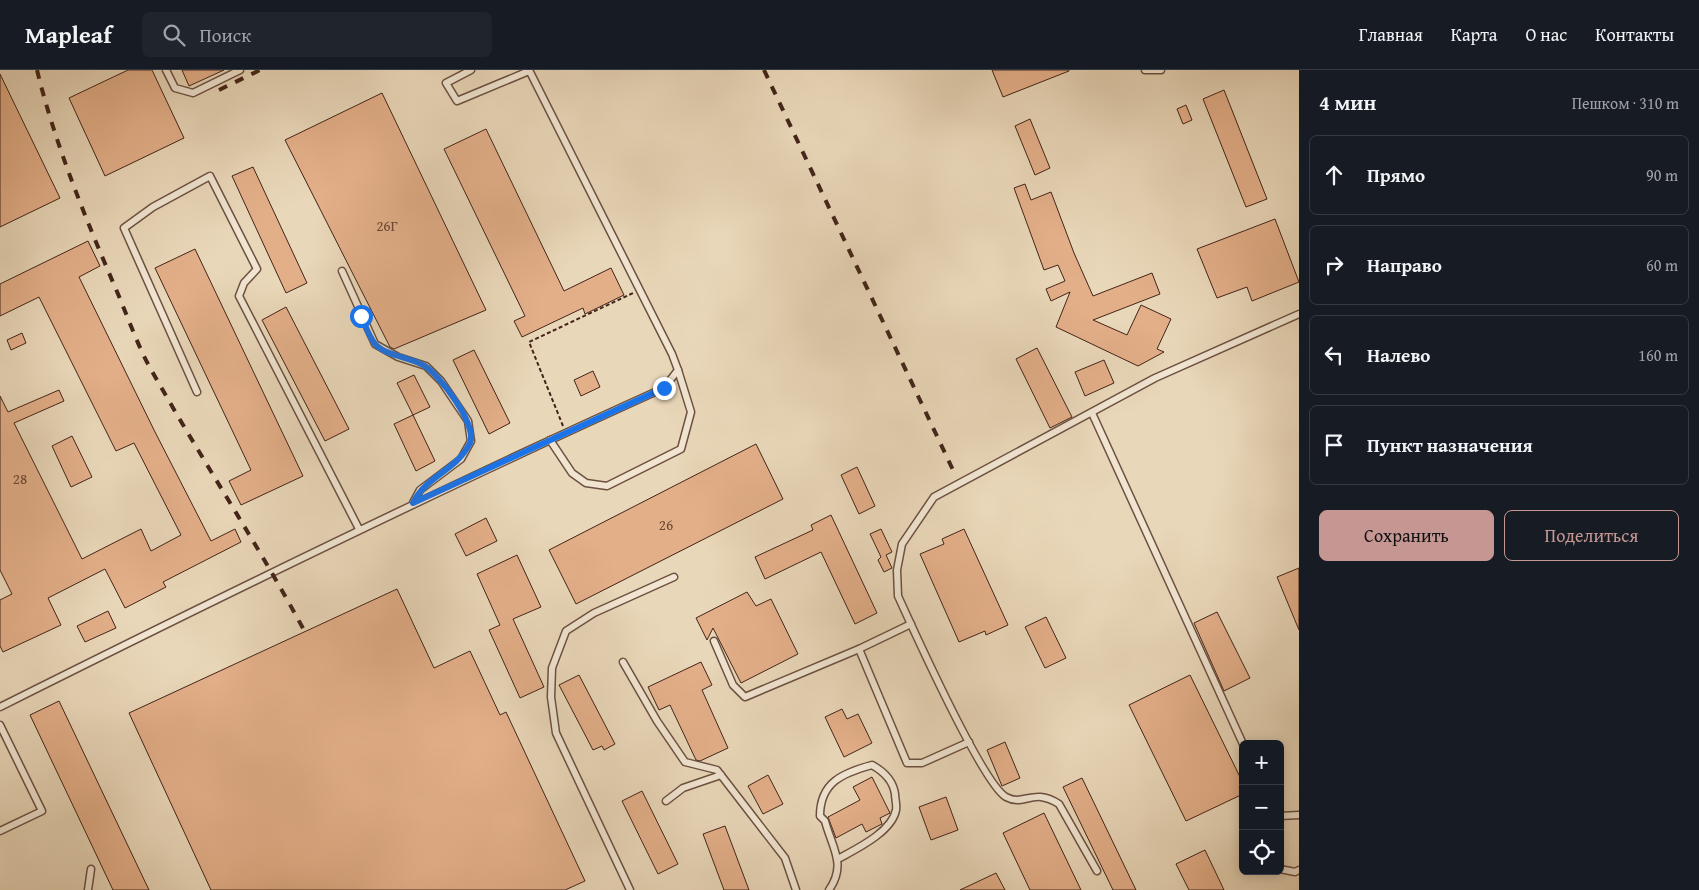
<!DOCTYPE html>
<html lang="ru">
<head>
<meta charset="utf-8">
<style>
	body { margin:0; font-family:"Gentium Book Plus",serif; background:#20242c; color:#f1f3f6 }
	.controls { position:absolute; right:15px; bottom:15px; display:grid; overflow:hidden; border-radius:8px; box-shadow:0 2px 12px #0003 }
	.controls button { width:45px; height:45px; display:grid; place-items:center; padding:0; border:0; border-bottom:1px solid #363941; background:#171b24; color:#f1f3f6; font:25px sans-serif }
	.stop { position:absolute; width:15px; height:15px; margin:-11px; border:4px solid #1a73e8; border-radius:50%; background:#fff }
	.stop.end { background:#1a73e8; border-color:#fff; box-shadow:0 1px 5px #0008 }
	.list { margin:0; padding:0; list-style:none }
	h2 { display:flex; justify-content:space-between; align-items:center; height:65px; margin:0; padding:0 20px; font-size:21px }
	h2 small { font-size:16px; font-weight:400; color:#9ea1a6 }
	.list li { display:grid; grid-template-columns:32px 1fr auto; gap:15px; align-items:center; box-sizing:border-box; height:80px; margin:0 10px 10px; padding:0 10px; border:1px solid #363941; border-radius:8px }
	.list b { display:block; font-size:19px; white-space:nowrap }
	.list em { font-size:16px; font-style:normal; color:#9ea1a6 }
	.actions { display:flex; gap:10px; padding:15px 20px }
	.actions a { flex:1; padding:11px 0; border:1px solid #c59692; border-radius:8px; text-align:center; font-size:18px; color:#c59692 }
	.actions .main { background:#c59692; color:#111 }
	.icon { flex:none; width:28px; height:28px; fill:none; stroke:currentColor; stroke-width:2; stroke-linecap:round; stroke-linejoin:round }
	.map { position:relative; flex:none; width:1299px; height:820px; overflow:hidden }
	header { display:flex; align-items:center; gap:30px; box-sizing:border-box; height:70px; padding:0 25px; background:#171b24; border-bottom:1px solid #363941 }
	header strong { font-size:24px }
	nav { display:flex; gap:28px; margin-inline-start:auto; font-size:18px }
	.search { width:350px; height:45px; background:#20242c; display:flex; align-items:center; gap:12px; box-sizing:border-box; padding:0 18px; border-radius:8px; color:#9ea1a6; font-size:19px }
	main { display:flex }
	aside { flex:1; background:#171b24 }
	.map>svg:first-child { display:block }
</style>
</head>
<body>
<header>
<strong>Mapleaf</strong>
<div class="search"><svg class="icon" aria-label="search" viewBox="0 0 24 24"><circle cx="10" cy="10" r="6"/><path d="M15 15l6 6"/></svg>Поиск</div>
<nav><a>Главная</a><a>Карта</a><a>О нас</a><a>Контакты</a></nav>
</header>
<main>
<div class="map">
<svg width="1299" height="820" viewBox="0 0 1299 820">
	<rect width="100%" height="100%" fill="#e9d7b9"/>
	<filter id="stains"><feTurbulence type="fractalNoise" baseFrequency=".004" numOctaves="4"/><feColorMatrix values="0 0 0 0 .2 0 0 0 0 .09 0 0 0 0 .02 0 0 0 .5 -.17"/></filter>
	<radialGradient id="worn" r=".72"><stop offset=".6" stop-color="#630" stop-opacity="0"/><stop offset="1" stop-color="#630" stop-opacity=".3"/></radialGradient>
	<g fill="#e3af89" stroke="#432419">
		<polygon points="128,0 152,0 184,68 105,106 69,28"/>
		<polygon points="182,0 224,0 189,16"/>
		<polygon points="992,0 1069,0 1069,1 1003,27"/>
		<polygon points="0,4 60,128 0,157"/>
		<polygon points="1224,20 1267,129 1246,137 1203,29"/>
		<polygon points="382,23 486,240 394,279 390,277 285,70"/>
		<polygon points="1186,35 1192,50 1183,54 1177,39"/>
		<polygon points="1030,49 1050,98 1035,105 1015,56"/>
		<polygon points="486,59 564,221 611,198 624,225 585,244 583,238 522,267 514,251 525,246 444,79"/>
		<polygon points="253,97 307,213 286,223 232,106"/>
		<polygon points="1025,114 1031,130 1051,122 1074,183 1093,226 1152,203 1160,224 1093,250 1127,265 1141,235 1171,249 1157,279 1164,282 1138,296 1056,257 1070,222 1051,231 1046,219 1065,211 1058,195 1044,200 1014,118"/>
		<polygon points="1275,149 1299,212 1252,231 1247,217 1217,228 1197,179"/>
		<polygon points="88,171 100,196 79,207 155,362 211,471 235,459 241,472 163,512 166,517 125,538 105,499 48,528 61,555 3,582 0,576 0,530 12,524 0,500 0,326 8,342 59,320 64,331 14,353 82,489 141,459 151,481 181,465 134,373 116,381 39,227 0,246 0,214"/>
		<polygon points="195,179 303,406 241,435 229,411 251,400 155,198"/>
		<polygon points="286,237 349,359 325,371 262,250"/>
		<polygon points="22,263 26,273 11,280 7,270"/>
		<polygon points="1037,278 1072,347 1050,358 1016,289"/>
		<polygon points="474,280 510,353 489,364 453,290"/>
		<polygon points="1104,290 1114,313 1085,326 1075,302"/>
		<polygon points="593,301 600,317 581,326 574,310"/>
		<polygon points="414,305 430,337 413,345 397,313"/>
		<polygon points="413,345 435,391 416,401 394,354"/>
		<polygon points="72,366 92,407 71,417 52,376"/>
		<polygon points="756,374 783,429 576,534 549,480"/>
		<polygon points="857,397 875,436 859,444 841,405"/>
		<polygon points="831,445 877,543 855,554 821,482 765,509 755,487 813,460 811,455"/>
		<polygon points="486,448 497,471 466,486 455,464"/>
		<polygon points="881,459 892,482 886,485 892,498 884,502 878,490 881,487 870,464"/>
		<polygon points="964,459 1008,555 986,565 985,561 959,572 920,484 944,474 942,469"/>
		<polygon points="517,485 541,537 513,549 544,617 520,628 489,560 500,555 477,504"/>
		<polygon points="1299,498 1299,560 1277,507"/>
		<polygon points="397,519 434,598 470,581 500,645 506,642 585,811 565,820 211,820 129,643"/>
		<polygon points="747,522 756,536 771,529 798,584 741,613 713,558 707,570 696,548"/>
		<polygon points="108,541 116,558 85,572 77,556"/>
		<polygon points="1217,542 1250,608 1224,621 1194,553"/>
		<polygon points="1046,547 1066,588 1045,598 1025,557"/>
		<polygon points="701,592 712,615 702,620 728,678 700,691 696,690 670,635 659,640 648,617"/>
		<polygon points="579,605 615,674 604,680 602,676 593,680 559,615"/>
		<polygon points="1190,605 1243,713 1243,724 1186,751 1129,635"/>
		<polygon points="59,631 149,820 113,820 30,645"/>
		<polygon points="842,639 847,649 858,644 872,673 844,687 825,647"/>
		<polygon points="1005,672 1020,708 1002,716 987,680"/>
		<polygon points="768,705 783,734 763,744 748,716"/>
		<polygon points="872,707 890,743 880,748 882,754 866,762 862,754 836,768 828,747 860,730 853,717"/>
		<polygon points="1082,708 1136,820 1113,820 1063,717"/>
		<polygon points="642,721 678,794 658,804 622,731"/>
		<polygon points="946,727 958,760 931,770 919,737"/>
		<polygon points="1044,743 1081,820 1030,820 1003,763"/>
		<polygon points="725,756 749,820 724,820 703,764"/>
		<polygon points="1205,780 1224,820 1189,820 1176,794"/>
		<polygon points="996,803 1005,820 960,820"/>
	</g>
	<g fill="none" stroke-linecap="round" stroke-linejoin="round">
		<g stroke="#6c5141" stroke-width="9">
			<g id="service">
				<polyline points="166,0 175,18 193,23 240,0"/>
				<polyline points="471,0 446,13 457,31 529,1"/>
				<polyline points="1145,0 1161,0"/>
				<polyline points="342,201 375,274 398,287 426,296 441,311 468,351 471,371 461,389 420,420 413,433"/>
				<polyline points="197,322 124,158 153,137 210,106 257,199 244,213 239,226 359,459"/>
				<polyline points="1092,343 1243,674"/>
				<polyline points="550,370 572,403 586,413 607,416 681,379 691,342 678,300"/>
				<polyline points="714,571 733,615 745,627 859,579 911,554"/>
				<polyline points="859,579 907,693 922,693 969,672"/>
				<polyline points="623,592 657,651 685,692 717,700 785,788 796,820"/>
				<path d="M0,637C220,527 440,419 664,318L678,300L672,284L529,0"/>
				<polyline points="0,655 42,741 0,761"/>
				<polyline points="666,731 683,718 721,705"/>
				<polyline points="1280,746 1299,745"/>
				<polyline points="1280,799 1295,802 1299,800"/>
				<path d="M1097,801L1059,734C1033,717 1024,737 1006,727C983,714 913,559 898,526L897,500L902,474L934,427L1155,308L1299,244"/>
				<polyline points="88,820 91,799"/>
				<polyline points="630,820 556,663 551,627 552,598 566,561 594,543 674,507"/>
				<path d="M829,820C847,794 832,778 825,751L820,746C820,712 843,703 872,695C883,701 893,710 895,724C895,729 897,735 896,740C892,762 856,779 838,789"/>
			</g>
		</g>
		<polyline stroke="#432419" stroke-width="2" stroke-dasharray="4 2.5" stroke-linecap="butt" points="563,356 529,272 633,223"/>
		<use href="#service" stroke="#f1e5d2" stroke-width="6"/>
		<g stroke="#432419" stroke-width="4" stroke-dasharray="9 9" stroke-linecap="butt">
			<path d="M37,0C55,74 85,147 115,217C126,242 135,269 148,294C198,384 256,471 305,562"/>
			<polyline points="764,0 953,400"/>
			<polyline points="219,20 260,0"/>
		</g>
	</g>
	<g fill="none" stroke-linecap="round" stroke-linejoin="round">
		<path stroke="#1a73e8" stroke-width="6" d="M361,246C365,255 369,267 375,274C386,286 409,287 423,295C439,303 478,356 470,373C456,401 427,405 413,433L664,318"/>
	</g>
	<g text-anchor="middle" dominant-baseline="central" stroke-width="4.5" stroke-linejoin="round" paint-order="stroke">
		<g font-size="15" fill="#6b4735">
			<text x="387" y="155">26Г</text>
			<text x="20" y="408">28</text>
			<text x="666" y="454">26</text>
		</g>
	</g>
	<rect width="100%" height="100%" filter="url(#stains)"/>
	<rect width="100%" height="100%" fill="url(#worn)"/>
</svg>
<div class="controls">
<button>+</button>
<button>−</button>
<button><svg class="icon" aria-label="locate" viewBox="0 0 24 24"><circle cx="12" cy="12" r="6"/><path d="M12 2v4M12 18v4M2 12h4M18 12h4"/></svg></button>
</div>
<div class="stop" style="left:361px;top:246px"></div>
<div class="stop end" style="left:664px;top:318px"></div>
</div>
<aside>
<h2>4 мин<small>Пешком · 310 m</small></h2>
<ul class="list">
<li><svg class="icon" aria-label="ahead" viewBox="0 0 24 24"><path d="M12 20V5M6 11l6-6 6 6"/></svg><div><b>Прямо</b></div><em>90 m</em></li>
<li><svg class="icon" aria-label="right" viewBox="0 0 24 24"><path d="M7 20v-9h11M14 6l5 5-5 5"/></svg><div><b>Направо</b></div><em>60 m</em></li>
<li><svg class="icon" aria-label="left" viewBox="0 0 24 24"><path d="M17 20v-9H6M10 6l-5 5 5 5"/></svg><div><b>Налево</b></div><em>160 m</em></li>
<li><svg class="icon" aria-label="arrive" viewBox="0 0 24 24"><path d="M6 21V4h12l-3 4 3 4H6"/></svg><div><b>Пункт назначения</b></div></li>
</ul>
<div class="actions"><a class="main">Сохранить</a><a>Поделиться</a></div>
</aside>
</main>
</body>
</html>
